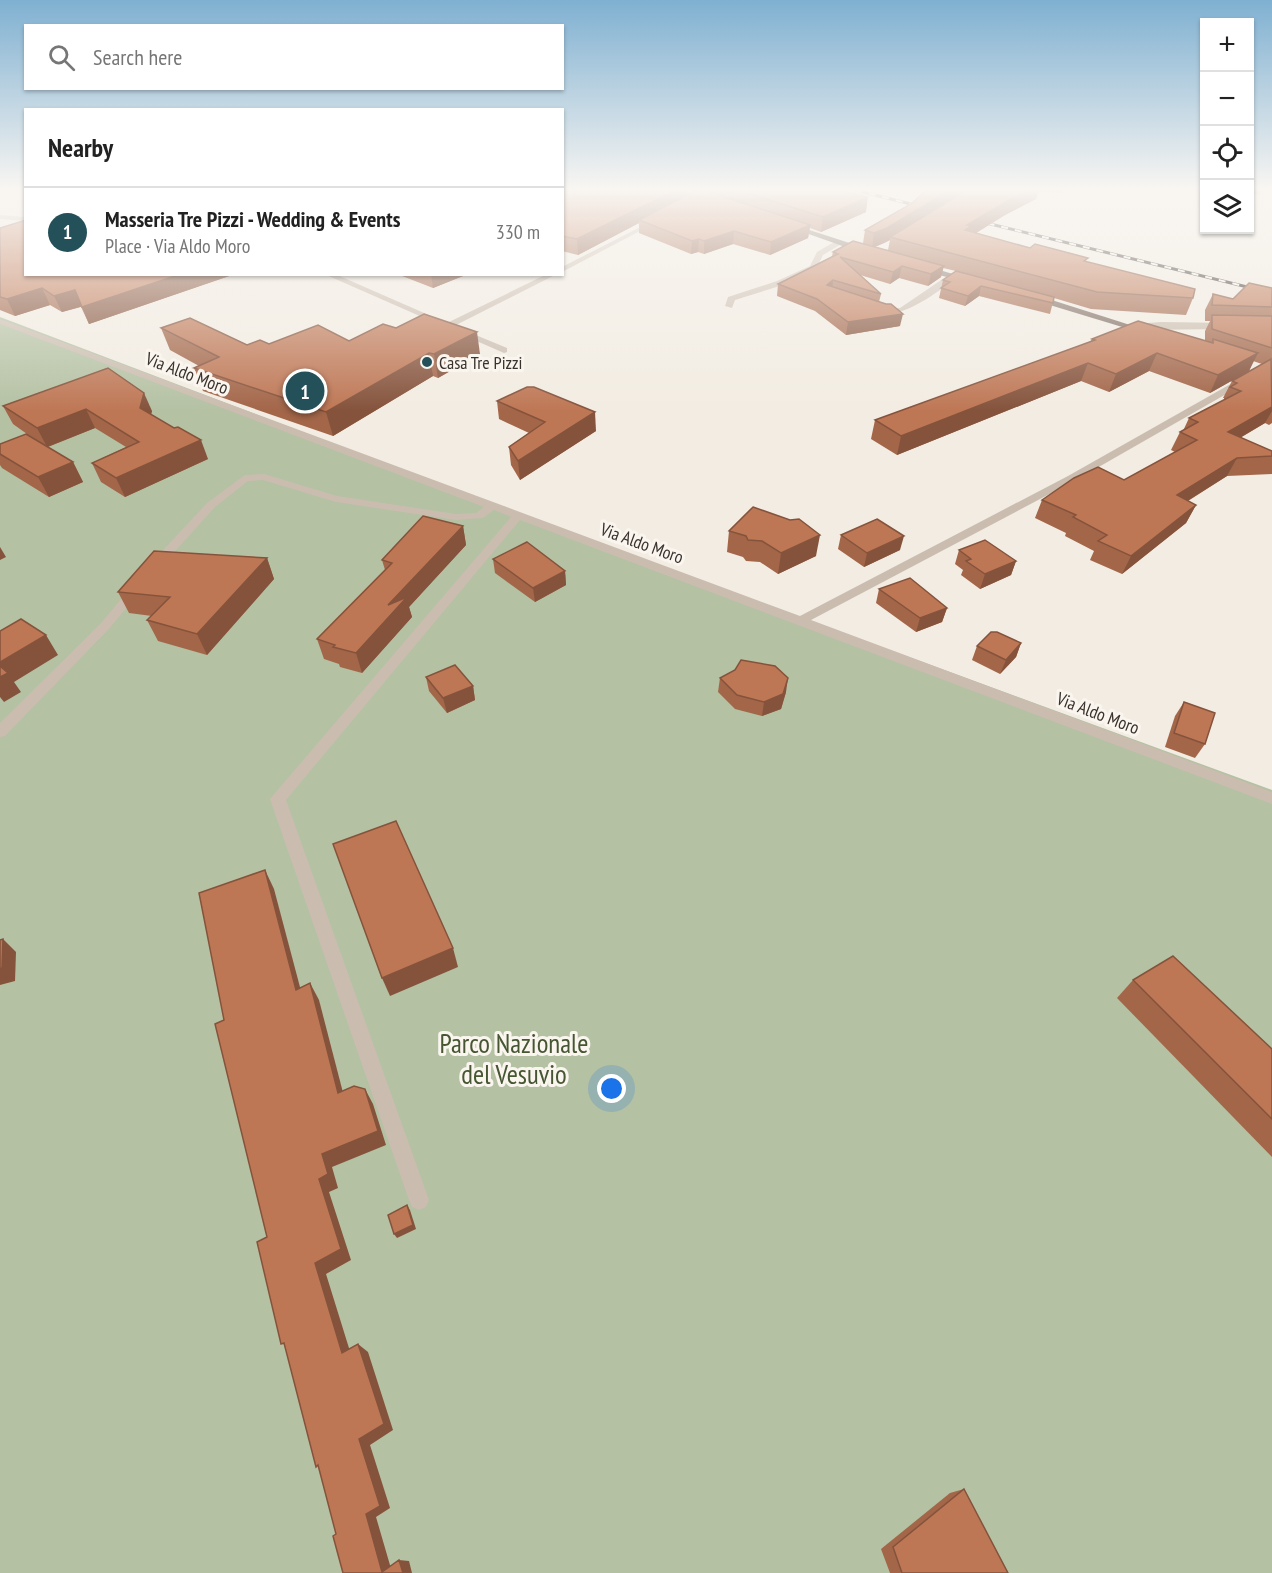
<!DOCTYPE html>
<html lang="en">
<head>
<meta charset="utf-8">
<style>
	body { margin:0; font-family:"PT Sans Narrow",sans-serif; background:#f6f6f6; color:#222 }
	.controls { position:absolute; right:18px; top:18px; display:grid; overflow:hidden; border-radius:0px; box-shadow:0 2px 4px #0004 }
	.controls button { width:54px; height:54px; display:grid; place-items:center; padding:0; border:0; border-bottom:2px solid #e0e0e0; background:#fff; color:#222; font:30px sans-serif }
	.you { position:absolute; left:612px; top:1089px; width:21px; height:21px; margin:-15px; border:4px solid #fff; border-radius:50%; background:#1a73e8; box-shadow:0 0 0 9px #1a73e833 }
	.badge { display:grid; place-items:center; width:39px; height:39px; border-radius:50%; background:#245159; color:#fff; font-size:20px; font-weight:700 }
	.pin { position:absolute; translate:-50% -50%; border:3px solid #fff; box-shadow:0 2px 6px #0006 }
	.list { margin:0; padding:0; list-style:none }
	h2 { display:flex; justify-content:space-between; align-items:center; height:78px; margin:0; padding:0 24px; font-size:26px }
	h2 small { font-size:20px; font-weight:400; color:#767676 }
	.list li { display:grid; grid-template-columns:39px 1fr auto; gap:18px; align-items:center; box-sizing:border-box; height:90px; padding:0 24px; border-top:2px solid #e0e0e0 }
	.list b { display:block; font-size:22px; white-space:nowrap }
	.list p { margin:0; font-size:20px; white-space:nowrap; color:#767676 }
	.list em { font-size:20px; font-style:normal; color:#767676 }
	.icon { flex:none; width:33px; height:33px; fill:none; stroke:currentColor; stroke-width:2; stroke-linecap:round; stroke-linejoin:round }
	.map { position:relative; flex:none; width:1272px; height:1573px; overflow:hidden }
	.search { position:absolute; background:#fff; box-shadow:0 2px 4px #0004; left:24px; top:24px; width:540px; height:66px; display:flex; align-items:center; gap:15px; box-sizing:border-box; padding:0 21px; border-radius:0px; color:#767676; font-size:22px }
	.panel { position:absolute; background:#fff; box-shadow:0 2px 4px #0004; left:24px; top:108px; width:540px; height:168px; border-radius:0px }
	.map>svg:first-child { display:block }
</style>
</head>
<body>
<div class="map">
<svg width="1272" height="1573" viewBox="0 0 1272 1573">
	<rect width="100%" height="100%" fill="#f2ece2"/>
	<polygon fill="#b4c1a3" points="0,317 529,518 1272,790 1272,1573 0,1573"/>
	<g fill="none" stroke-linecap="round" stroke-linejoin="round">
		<g fill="#cabdaf" fill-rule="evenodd">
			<polygon points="0,215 26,217 26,221 0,219"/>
			<polygon points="656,219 661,220 562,272 562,267"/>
			<polygon points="836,241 843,243 823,255 816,269 783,285 735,300 732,308 725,306 728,297 777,281 810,266 817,252"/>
			<polygon points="324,274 335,274 447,323 547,274 557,274 454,326 507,348 507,352 504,353"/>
			<path d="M950,274L957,276C941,291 896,324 875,311L879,309L900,308Z"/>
			<polygon points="0,319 800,616 1068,476 1243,377 1249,377 1249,381 1076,480 811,620 1272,792 1272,804 520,520 286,800 429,1200 426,1207 419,1210 412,1207 409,1200 270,799 511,517 494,510 483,518 456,520 336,502 263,480 248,481 215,507 159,569 151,569 151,563 207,503 245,475 264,474 337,496 456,514 476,513 484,507 0,324"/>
			<polygon points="1161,322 1227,323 1231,326 1227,329 1134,330 1130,327 1134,324"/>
			<polygon points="136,585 142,589 109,629 5,736 0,737 0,723 101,623 132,586"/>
		</g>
		<g fill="#7a6a5f" fill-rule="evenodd">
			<polygon points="791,224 868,249 869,251 862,253 789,227"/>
			<polygon points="920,266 926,266 973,280 966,282 920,270"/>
			<polygon points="1030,295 1036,295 1149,331 1142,333 1030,299"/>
		</g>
		<g stroke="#3a322c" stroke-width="3">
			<g id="rail">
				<polyline points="855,190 927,208"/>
				<polyline points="974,220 1272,293"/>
			</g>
		</g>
		<use href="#rail" stroke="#faf6ef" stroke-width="2" stroke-dasharray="7" stroke-linecap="butt"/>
	</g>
	<g fill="#a36649" fill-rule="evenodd">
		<polygon points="689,190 688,195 695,192 691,190 848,190 845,192 866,212 821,232 810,228 808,238 770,255 733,244 704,254 698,252 691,254 639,233 639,223 578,255 562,251 562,192"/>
		<path d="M926,190H1063L1062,193L1038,192L1036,199L1005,215L976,233L1030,248L1087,262L1193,298L1186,315L1091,309L1054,298L1050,314L979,296L965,306L939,298L943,280L956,271L943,268L941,277L928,286L899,278L890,284L860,275L881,294L879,302L900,326L846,335L815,311L777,296L778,284L832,256L833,252L863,243L865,230L911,204ZM890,240L888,250L875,247L884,243Z"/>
		<polygon points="1250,190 1262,190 1260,195 1250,194"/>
		<polygon points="0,228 26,274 235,274 89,324 81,307 62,312 50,305 15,316 0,310"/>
		<polygon points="397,274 468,274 433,288"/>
		<polygon points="1272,288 1272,423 1269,425 1265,423 1240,438 1272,451 1272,474 1227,476 1188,501 1196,505 1186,523 1122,574 1090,560 1094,551 1065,536 1066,533 1035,518 1042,500 1124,480 1175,452 1171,450 1180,432 1183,431 1189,418 1224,400 1224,398 1223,398 1232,381 1262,364 1253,361 1249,371 1210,393 1149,371 1109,392 1081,381 897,455 871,439 875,420 1090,342 1092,339 1205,340 1205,331 1210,321 1205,321 1205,310 1213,294 1233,299"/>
		<polygon points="161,328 247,345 349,341 480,354 438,378 433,376 333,436 203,391 194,368 199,366 170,350"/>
		<polygon points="497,401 596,431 520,480 511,465 509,447 529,433 499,419"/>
		<polygon points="3,406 152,411 151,414 208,459 125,497 101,482 92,463 126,447 95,428 48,447 73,462 83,482 49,497 2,468 0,465 0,444 34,439 13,424"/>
		<polygon points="463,526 466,545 409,607 412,617 362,673 340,667 339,664 324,659 317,639 385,570 382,560"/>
		<polygon points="729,531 816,556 778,574 760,562 746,561 743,557 727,552"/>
		<polygon points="841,535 900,550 864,567 838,549"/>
		<polygon points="959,550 1016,561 1011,575 980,589 961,575 963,570 955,564"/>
		<polygon points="267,558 274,579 207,655 158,641 147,620 152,616 129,613 118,592"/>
		<polygon points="493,559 565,571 566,585 535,602 495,573"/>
		<polygon points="879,589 947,608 942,622 916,632 876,603"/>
		<polygon points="1021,643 1016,657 1000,674 972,660 977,646"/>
		<polygon points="426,677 473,686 475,700 447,713 429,691"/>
		<polygon points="720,678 786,692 781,709 762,716 735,709 718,692"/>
		<polygon points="1184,702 1205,744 1195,758 1165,747 1175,716"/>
		<polygon points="1133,980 1272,1049 1272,1157 1117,998"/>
		<polygon points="964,1489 1008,1573 890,1573 881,1549 950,1493"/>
	</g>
	<g fill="#85533c">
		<polygon points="676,190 689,190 688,198 639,220 639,223 578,255 577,239"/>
		<polygon points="950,190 970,190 890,237 890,240 884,243 872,248 874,233"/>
		<polygon points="1029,190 1039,190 1036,199 1005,215 968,238 965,230 967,225 1009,200"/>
		<polygon points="868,197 866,212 821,232 823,217"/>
		<polygon points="810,225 808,238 770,255 771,242"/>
		<polygon points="734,231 733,244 704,254 704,241"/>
		<polygon points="699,239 698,252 691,254 692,241"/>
		<polygon points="902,266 899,278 890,284 893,272"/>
		<polygon points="944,266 941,277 928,286 931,274"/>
		<polygon points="181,274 235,274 89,324 82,307"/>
		<polygon points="431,274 468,274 433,288"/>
		<polygon points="833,280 832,292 827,285"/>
		<polygon points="981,286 979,296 965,306 968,296"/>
		<polygon points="42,288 50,305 15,316 7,299"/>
		<polygon points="75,290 83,306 62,312 54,296"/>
		<polygon points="903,314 900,326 846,335 848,322"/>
		<polygon points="477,332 480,354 438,378 434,354"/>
		<polygon points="429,353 433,376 333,436 326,412"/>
		<polygon points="1157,353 1149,371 1109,392 1116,374"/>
		<polygon points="1258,353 1249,371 1210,393 1218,375"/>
		<polygon points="1088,363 1081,381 897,455 901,436"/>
		<polygon points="144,393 152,411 148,426 140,408"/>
		<polygon points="1272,407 1272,411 1265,423 1219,450 1228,432"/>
		<polygon points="86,409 95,428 47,447 37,428"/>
		<polygon points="595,412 596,431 520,480 518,461"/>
		<polygon points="201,440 208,459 125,497 116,478"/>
		<polygon points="1237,458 1227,476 1168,513 1177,495"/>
		<polygon points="73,462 83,482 49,497 38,477"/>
		<polygon points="1196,505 1186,523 1122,574 1131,556"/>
		<polygon points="463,526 466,545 409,607 412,617 362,673 356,653 388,605"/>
		<polygon points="820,535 816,556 778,574 781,553"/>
		<polygon points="904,536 900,550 864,567 867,553"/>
		<polygon points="0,547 6,557 0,560"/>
		<polygon points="267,558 274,579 207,655 197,634"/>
		<polygon points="1016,561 1011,575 980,589 985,574"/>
		<polygon points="565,571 566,585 535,602 533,588"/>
		<polygon points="947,608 942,622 916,632 920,618"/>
		<polygon points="46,635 58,655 14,682 21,692 4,702 0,697 0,662"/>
		<polygon points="1021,643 1016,657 1000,674 1006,660"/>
		<polygon points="788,678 786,692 781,709 762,716 764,702"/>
		<polygon points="473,686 475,700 447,713 443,698"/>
		<polygon points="265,870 274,889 305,1006 296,990"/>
		<polygon points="3,939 16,952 15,981 0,985 0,969"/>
		<polygon points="453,948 458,967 390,996 382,978"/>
		<polygon points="310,983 319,1000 347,1108 338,1093"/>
		<polygon points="365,1089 373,1104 386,1145 332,1167 338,1188 329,1192 351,1260 326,1274 353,1361 342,1353 315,1263 319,1179 322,1154"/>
		<polygon points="407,1205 410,1210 416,1229 397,1238 394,1234"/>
		<polygon points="358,1344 368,1352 393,1430 370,1445 390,1508 376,1517 392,1572 382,1572 366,1514 359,1439"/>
		<polygon points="399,1560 409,1561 412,1573 403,1573"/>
	</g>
	<g fill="#be7755" stroke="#85533c" stroke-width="1.5">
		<polygon points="565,190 676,190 577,239 562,236 562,192"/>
		<polygon points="697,190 703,190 810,225 771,242 734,231 704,241 699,239 692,241 639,220"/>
		<polygon points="738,190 838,190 868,197 823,217"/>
		<polygon points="926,190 950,190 887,228 874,233 865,230 911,204"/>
		<polygon points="967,190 1029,190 1009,200 967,225 971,226 965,230 1030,248 1035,244 1088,258 1084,261 1195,289 1193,298 1097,292 890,237"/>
		<polygon points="26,220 26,274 181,274 82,307 75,290 54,296 42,288 7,299 0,297 0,228"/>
		<polygon points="853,241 944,266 931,274 902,266 893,272 840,257 881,294 833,280 827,285 886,304 891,304 903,314 848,322 817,299 778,284 838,254 833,252"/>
		<polygon points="956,271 1054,297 1053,303 981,286 968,296 941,288 950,282 943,280"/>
		<polygon points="1249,283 1272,288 1272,307 1212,305 1213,294 1233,299"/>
		<polygon points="424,314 477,332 434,354 429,353 326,412 194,368 219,357 161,328 190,318 247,345 260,340 269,344 318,325 349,341 383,324 396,328"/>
		<polygon points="1212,315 1272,316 1272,348 1212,329"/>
		<polygon points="1138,321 1213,343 1213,339 1258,353 1218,375 1157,353 1116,374 1088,363 901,436 875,420 1095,340 1092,339"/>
		<polygon points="1271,359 1272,407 1228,432 1272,451 1272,456 1237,458 1177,495 1196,505 1131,556 1098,541 1107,535 1073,517 1076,515 1042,500 1074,478 1098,467 1124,480 1197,440 1180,432 1198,422 1189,418 1241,391 1230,387 1237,383 1232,381"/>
		<polygon points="108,368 144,393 140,408 174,428 178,427 201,440 116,478 92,463 139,442 86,409 37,428 3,406"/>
		<polygon points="527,387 534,387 595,412 518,461 509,447 545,422 497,401"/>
		<polygon points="26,434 73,462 38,477 0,454 0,444"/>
		<polygon points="753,507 790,520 799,519 820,535 781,553 762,541 748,540 746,536 729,531"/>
		<polygon points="423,516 463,526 388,605 407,597 356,653 333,647 335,645 317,639 392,563 382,560"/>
		<polygon points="877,519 904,536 867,553 841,535"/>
		<polygon points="985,540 1016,561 985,574 966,561 971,559 959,550"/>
		<polygon points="527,542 565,571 533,588 493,559"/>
		<polygon points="154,551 267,558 197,634 147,620 170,597 118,592"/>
		<polygon points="910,578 947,608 920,618 879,589"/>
		<polygon points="21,619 46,635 0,662 0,631"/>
		<polygon points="991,632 997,632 1021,643 1006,660 977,646"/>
		<polygon points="741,660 775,666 788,678 783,694 764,702 737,695 720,678 735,670"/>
		<polygon points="455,665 473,686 443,698 426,677"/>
		<polygon points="0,666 8,673 0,677"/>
		<polygon points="1184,702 1215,713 1205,744 1174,733"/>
		<polygon points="396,821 453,948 382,978 333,844"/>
		<polygon points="265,870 296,990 310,983 338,1093 354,1086 365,1089 378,1131 322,1154 328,1174 319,1179 341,1249 315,1263 342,1353 358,1344 384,1424 359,1439 380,1506 366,1514 382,1572 399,1560 403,1573 343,1573 333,1536 336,1534 318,1465 316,1467 284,1343 281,1344 257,1242 267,1237 215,1024 224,1020 199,893"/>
		<polygon points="3,939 2,968 0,969 0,940"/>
		<polygon points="1173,956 1272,1049 1272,1119 1133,980"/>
		<polygon points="407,1205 413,1225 394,1234 388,1215"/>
		<polygon points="964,1489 1008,1573 902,1573 893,1547"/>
	</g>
	<linearGradient id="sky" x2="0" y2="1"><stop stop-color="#7fb0d1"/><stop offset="0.46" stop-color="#f9f6f2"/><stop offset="1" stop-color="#f9f6f2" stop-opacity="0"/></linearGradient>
	<rect width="1272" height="411" fill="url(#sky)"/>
	<circle fill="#245159" stroke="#faf6ef" stroke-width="2" cx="427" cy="362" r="6"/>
	<g text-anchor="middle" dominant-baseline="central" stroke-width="6" stroke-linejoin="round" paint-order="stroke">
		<g font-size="18" fill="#3a322c" stroke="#faf6ef" text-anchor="start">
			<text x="439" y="362">Casa Tre Pizzi</text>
		</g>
		<g font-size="18" fill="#3a322c" stroke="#faf6ef">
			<text transform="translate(187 373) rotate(21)">Via Aldo Moro</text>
			<text transform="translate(642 543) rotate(20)">Via Aldo Moro</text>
			<text transform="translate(1098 713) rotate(21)">Via Aldo Moro</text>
		</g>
		<g font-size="27" fill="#465632" stroke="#faf6ef">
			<text x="514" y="1043">Parco Nazionale<tspan x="514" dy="31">del Vesuvio</tspan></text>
		</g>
	</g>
</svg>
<div class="controls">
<button>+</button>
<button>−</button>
<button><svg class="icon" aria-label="locate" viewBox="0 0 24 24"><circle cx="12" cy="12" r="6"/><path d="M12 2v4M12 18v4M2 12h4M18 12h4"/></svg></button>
<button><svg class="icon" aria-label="layers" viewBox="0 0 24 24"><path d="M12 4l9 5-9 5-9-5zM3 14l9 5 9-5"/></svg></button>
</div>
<div class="you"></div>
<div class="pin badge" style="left:305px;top:391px">1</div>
<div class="search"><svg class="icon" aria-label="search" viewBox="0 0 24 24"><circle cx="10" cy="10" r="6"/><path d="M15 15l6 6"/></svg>Search here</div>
<section class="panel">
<h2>Nearby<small></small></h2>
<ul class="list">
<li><span class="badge">1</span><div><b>Masseria Tre Pizzi - Wedding &amp; Events</b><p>Place · Via Aldo Moro</p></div><em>330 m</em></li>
</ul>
</section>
</div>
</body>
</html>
